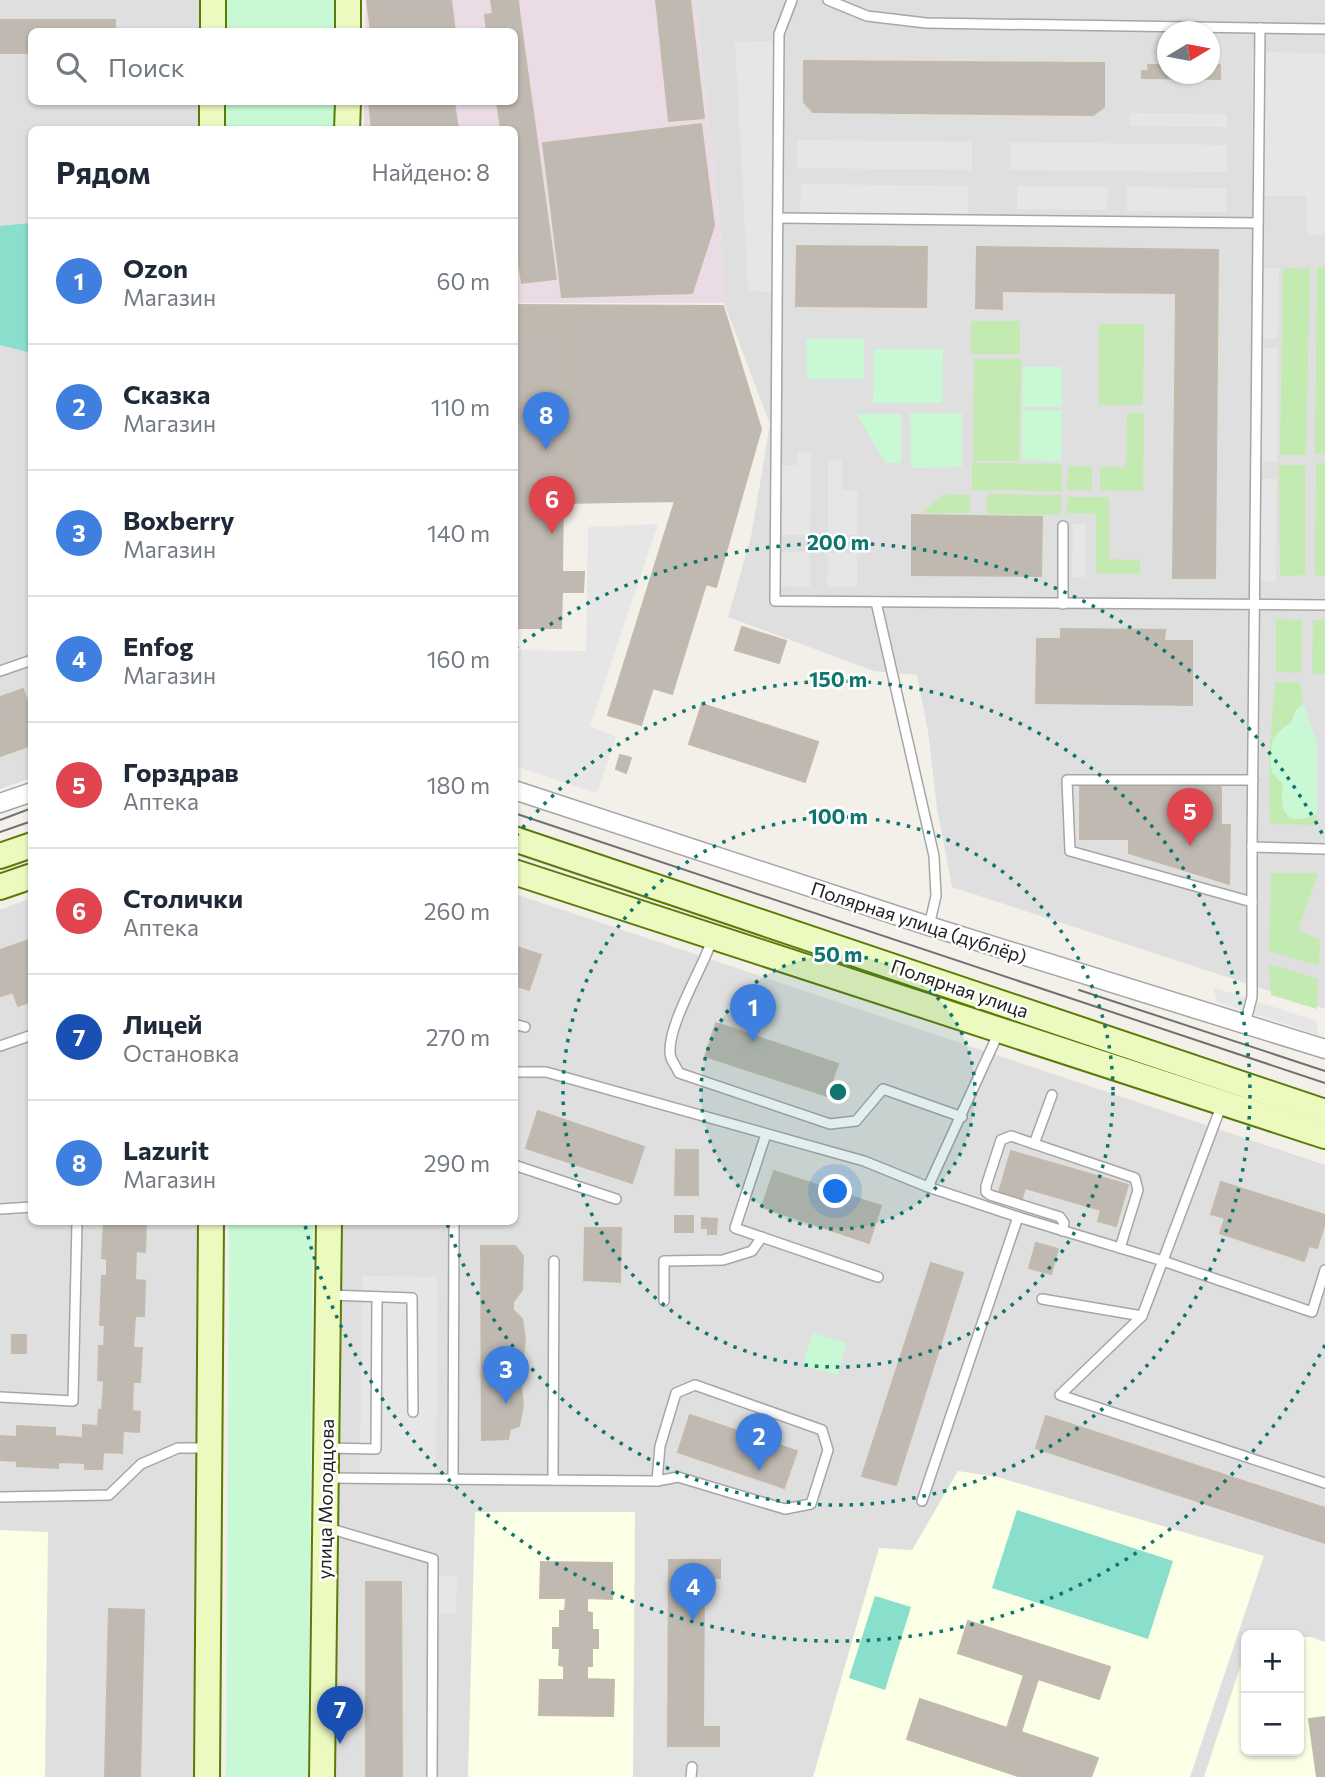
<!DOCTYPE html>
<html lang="ru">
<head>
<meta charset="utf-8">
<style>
	body { margin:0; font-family:Commissioner,sans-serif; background:#f2f2f3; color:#1f2937 }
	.controls { position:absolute; right:21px; bottom:21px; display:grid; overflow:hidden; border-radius:10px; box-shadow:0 2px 5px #0004 }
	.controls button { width:63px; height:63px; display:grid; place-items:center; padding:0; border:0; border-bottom:2px solid #e0e1e3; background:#fff; color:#1f2937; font:35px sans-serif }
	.compass { position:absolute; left:1157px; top:21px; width:63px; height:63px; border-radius:50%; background:#fff; box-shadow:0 2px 5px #0004; rotate:80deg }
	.you { position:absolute; left:836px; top:1192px; width:24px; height:24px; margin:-18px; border:5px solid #fff; border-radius:50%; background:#1a73e8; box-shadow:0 0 0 10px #1a73e833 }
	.badge { display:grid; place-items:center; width:46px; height:46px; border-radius:50%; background:#d02603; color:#fff; font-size:23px; font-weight:700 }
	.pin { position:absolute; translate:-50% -58px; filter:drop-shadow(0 2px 4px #0008) }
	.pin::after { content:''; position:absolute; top:37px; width:24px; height:21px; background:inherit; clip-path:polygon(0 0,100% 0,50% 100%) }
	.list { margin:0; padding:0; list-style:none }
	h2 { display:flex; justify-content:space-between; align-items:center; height:91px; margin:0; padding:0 28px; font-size:30px }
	h2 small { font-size:23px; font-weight:400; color:#747a83 }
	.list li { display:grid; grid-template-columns:46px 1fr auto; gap:21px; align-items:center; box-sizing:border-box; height:126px; padding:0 28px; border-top:2px solid #e0e1e3 }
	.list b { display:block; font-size:26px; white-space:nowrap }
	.list p { margin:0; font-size:23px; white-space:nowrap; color:#747a83 }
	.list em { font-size:23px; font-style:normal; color:#747a83 }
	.icon { flex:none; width:38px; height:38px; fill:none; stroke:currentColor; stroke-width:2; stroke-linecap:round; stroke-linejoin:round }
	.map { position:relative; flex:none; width:1325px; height:1777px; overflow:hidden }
	.search { position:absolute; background:#fff; box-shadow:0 2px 5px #0004; left:28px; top:28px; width:490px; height:77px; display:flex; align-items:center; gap:18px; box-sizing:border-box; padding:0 24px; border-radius:10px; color:#747a83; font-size:26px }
	.panel { position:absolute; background:#fff; box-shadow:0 2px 5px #0004; left:28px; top:126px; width:490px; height:1099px; border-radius:10px }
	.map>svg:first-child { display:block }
</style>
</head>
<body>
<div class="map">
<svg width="1325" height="1777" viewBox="0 0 1325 1777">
	<rect width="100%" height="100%" fill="#f2f0e9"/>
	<g fill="#e0dfdf" fill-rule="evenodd">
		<polygon points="0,0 204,0 204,31 32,32 32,102 204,102 204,129 32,130 31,778 0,789"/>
		<path d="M695,0H1325V1009L952,887L937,808L928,732L917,675L874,671L728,617L751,537L770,424L724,303L720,226ZM1168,32H1210V74H1168Z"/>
		<path d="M515,894L1325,1165V1777H334L342,1222H514ZM1246,1635H1299V1751H1246Z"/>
		<polygon points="31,898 32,1222 204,1222 200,1777 0,1777 0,910"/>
	</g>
	<polygon fill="#ebdbe5" points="366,0 695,0 720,226 724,303 515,303 514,130 364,130 364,102 514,102 514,32 365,31"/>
	<g fill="#faffe5">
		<polygon points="958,1471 997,1477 1264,1556 1190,1777 813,1777 879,1548 912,1550"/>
		<polygon points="475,1512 635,1512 633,1777 468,1777"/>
		<polygon points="0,1530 48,1532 45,1777 0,1777"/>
		<polygon points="1299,1637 1311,1637 1325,1642 1325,1777 1204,1777 1246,1649 1246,1751 1299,1751"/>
	</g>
	<g fill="#c3eab1">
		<polygon points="1317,267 1325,267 1325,455 1315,454"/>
		<polygon points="1283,268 1310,269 1306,455 1280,455"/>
		<rect x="971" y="321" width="49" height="33"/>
		<polygon points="1099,324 1144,324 1143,405 1099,405"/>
		<polygon points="974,359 1021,359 1019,461 973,461"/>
		<polygon points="1127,413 1144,413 1143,491 1100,490 1100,467 1126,467"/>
		<polygon points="972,463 1062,464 1062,491 972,490"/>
		<polygon points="1316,463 1325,463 1325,576 1315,575"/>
		<polygon points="1279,465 1305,465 1305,575 1280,576"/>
		<polygon points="1068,466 1092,466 1092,490 1067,490"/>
		<polygon points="945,494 970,495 970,513 921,513"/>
		<polygon points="987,494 1061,495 1061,515 987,514"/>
		<polygon points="1068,497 1109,497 1109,559 1140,560 1140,574 1096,573 1096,514 1067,513"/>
		<polygon points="1276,619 1302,620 1301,673 1276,672"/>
		<polygon points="1313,620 1325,620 1325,674 1312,674"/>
		<path d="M1275,682H1300L1303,704L1296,710L1291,722L1278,733L1272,743V773L1283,784C1279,813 1286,827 1317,814L1316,825L1270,824L1269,758Z"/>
		<polygon points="1271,873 1318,873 1298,930 1320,940 1319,966 1269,951"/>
		<polygon points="1269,964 1318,979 1317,1009 1271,995"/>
	</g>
	<g fill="#c8f9d4">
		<rect x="227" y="0" width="108" height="31"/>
		<rect x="226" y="102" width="108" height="27"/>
		<polygon points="806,339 864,339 864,379 807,379"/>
		<polygon points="874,349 943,349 942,403 873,403"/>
		<polygon points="1023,367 1062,367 1062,407 1022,407"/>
		<polygon points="1022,410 1062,411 1061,461 1022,460"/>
		<polygon points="910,413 962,413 962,467 911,468"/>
		<polygon points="857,414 901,414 901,463 885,463"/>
		<path d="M1303,704L1317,742V814C1286,827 1279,813 1283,784L1272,773L1270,762L1272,743L1278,732L1291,722L1296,710Z"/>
		<polygon points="229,1222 313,1222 308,1777 226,1777"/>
		<polygon points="812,1333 846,1343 838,1375 803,1366"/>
	</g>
	<g fill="#89decc">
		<polygon points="31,223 31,353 0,345 0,226"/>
		<polygon points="1017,1510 1173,1561 1148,1639 992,1588"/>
		<polygon points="875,1596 911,1607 885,1690 849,1678"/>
	</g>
	<g fill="#e6e6e6">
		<polygon points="773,41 773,293 748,290 735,42"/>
		<polygon points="1252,51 1325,54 1325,235 1306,235 1306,196 1252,196"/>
		<polygon points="1130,113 1227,114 1227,127 1130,126"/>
		<polygon points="798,140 972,142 972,170 797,168"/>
		<polygon points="1010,142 1227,145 1227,172 1010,170"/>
		<polygon points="801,184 968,186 968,214 800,212"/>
		<polygon points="1017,186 1108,187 1107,210 1017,209"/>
		<polygon points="1127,187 1226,188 1226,212 1126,211"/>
		<polygon points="1263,268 1279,268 1278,339 1262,338"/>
		<polygon points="1262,348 1278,348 1277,462 1261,462"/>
		<polygon points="797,451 811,452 810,535 781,535 782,466 797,465"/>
		<polygon points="828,460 842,461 842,490 858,491 857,535 828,535"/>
		<polygon points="1261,479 1277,479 1276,582 1260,582"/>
		<polygon points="658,524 590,726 616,737 597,793 515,766 515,650 586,651 588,527"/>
		<polygon points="1073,524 1086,524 1085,577 1072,577"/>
		<polygon points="781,552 810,553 810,587 781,586"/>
		<polygon points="828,553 857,553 857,587 827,587"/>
		<polygon points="1213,987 1316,1021 1319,1035 1217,1002"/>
		<polygon points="362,1276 438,1277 436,1472 360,1472"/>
		<polygon points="439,1576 457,1576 456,1614 438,1613"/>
	</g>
	<g fill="#bfb9b2" stroke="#c3baab" stroke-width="2">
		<polygon points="367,0 451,0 455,32 371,32"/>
		<polygon points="491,0 518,0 519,11 493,14"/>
		<polygon points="656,0 690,0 704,118 669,121"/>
		<polygon points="519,11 556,279 522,283 514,232 514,130 501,130 497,102 514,102 514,32 487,32 485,15"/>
		<polygon points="0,20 115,20 115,32 32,32 32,53 0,53"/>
		<polygon points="804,61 1104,63 1104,107 1093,115 813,112 804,102"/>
		<polygon points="1148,65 1168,65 1168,74 1210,74 1210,65 1220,65 1220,79 1142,78 1142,71 1149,71"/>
		<polygon points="369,102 454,102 458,129 372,130"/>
		<polygon points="701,124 714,226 692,293 562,297 543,143"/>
		<polygon points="797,246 927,247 926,307 796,306"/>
		<polygon points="977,247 1218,250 1215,578 1173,578 1176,293 1002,291 1002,309 976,308"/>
		<polygon points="514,305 723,306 761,429 716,587 706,584 672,694 653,688 641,725 608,715 675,501 562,503 565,327 514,327"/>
		<polygon points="514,327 565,327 562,572 584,572 583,592 562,592 561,628 514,628"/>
		<polygon points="912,515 1042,517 1041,576 912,575"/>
		<polygon points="742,627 786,641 779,663 735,650"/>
		<polygon points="1061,629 1165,630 1164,641 1192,641 1192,705 1036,703 1037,639 1061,639"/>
		<polygon points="23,689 32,715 32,724 0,735 0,697"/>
		<polygon points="702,704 818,742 805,782 689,744"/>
		<polygon points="32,724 32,745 0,756 0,735"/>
		<polygon points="620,755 631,758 626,773 616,769"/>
		<polygon points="1080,784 1221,785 1221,825 1230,825 1229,884 1129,853 1129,839 1080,839"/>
		<polygon points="32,939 32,1001 18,1006 13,992 1,996 0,994 0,950"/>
		<polygon points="514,946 541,955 529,990 514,985 516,967"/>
		<polygon points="716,1023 838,1064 827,1096 705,1056"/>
		<polygon points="538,1111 644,1147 632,1183 526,1148"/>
		<polygon points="676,1150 698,1150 698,1195 675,1195"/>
		<polygon points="1011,1151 1128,1185 1116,1226 1098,1221 1101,1210 1025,1188 1022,1199 999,1192"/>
		<polygon points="774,1171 881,1206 869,1243 762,1207"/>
		<polygon points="1221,1182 1325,1215 1325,1223 1317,1248 1309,1246 1304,1261 1220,1233 1225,1218 1211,1214"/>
		<rect x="675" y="1216" width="18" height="16"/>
		<polygon points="702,1218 717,1219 716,1234 708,1234 708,1228 702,1228"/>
		<polygon points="104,1222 146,1222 145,1252 136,1251 135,1280 145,1281 144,1316 135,1316 133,1348 142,1348 140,1382 133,1382 132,1411 140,1412 139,1432 123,1431 122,1453 103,1452 102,1469 85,1469 85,1463 58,1462 58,1468 17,1466 17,1461 0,1460 0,1436 17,1437 17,1426 55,1428 55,1436 83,1438 83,1425 98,1426 99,1410 102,1410 104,1381 98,1380 99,1346 104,1346 105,1325 100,1325 102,1276 107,1276 107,1259 102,1258"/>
		<polygon points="585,1228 621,1228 620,1282 584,1280"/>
		<polygon points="1036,1243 1058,1249 1051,1274 1029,1268"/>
		<polygon points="481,1246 515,1246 523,1256 522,1290 513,1302 513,1310 522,1319 525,1339 523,1357 513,1367 514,1377 521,1387 523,1405 519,1426 510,1429 508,1439 482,1440"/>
		<polygon points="931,1263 963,1273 896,1485 862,1476"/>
		<rect x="12" y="1335" width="14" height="18"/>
		<polygon points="690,1415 797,1451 784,1488 678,1452"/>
		<polygon points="1046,1416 1325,1508 1325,1543 1036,1448"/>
		<polygon points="669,1560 720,1560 720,1578 704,1578 703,1727 719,1727 719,1746 668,1746"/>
		<polygon points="541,1562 612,1563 612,1599 587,1598 587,1612 592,1613 592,1630 598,1630 598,1648 592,1648 592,1666 587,1666 587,1679 614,1680 613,1716 539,1715 540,1680 564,1680 564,1666 559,1665 560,1648 553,1648 553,1628 560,1628 560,1611 565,1611 566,1598 540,1598"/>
		<polygon points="366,1582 401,1582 402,1777 366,1777"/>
		<polygon points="109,1609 144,1610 140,1777 105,1777"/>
		<polygon points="968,1621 1110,1667 1099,1699 1038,1679 1021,1732 1098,1758 1091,1777 1021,1777 907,1739 920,1699 1007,1728 1024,1675 958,1653"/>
		<polygon points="1325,1717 1325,1777 1317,1777 1309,1719"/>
	</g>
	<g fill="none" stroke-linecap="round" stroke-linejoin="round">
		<g stroke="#a6a6a6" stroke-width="12">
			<g id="lane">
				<polyline points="792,0 779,34 775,601 1325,605"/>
				<polyline points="828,0 867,16 926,23 1325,29"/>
				<polyline points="1260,28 1252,847 1325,849"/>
				<polyline points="778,218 1258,223"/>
				<polyline points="876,602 934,856 936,896 929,926"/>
				<polyline points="1063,604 1063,526"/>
				<polyline points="0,671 32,660"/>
				<polyline points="1252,902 1070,851 1067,780 1253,780"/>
				<path d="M713,937C704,967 663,1031 671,1058C673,1063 677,1068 679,1073L830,1124L856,1121L883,1089L962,1117"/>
				<polyline points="514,1024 525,1027"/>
				<polyline points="1245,1024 1252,997 1252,847"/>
				<polyline points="0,1046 32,1035"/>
				<polyline points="514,1072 546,1072 864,1161 928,1187 1018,1217 1163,1261 1312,1312 1325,1270"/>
				<polyline points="1222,1104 1142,1316 1060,1395 1325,1483"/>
				<polyline points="766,1134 735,1228 878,1277"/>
				<polyline points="1034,1144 1052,1095"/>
				<polyline points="514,1165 616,1199"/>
				<polyline points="928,1187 999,1032"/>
				<polyline points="0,1209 32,1207"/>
				<polyline points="1062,1231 1064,1223 1060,1217 990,1195 986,1192 986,1186 1001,1140 1011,1136 1135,1178 1138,1190 1120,1248"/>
				<polyline points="330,1295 412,1298 413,1412"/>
				<polyline points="1042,1299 1142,1316"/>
				<polyline points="664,1301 664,1261 723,1260 752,1251 762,1237"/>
				<polygon points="695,1385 822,1430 828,1450 811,1504 785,1509 678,1477 657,1481 660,1446 676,1393"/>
				<polyline points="0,1397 73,1401 77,1222"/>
				<polyline points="327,1448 376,1449 377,1297"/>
				<polyline points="328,1478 657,1481"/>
				<polyline points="453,1480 454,1222"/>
				<polyline points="553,1480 554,1261"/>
				<polyline points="0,1497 109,1495 141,1464 178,1448 206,1448"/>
				<polyline points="922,1501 1018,1217"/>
				<polyline points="328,1528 433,1559 432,1777"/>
				<polyline points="691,1777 692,1767"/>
			</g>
		</g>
		<g stroke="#a6a6a6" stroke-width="21">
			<g id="street">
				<polyline points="514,790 929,926 1325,1049"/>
				<polyline points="0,803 32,792"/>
			</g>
		</g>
		<g stroke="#5b7b07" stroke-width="28">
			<g id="secondary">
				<polyline points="213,32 213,0"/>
				<polyline points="348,32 348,0"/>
				<polyline points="212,130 212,102"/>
				<polyline points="347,130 348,102"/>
				<polyline points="514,839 1325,1112"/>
				<polyline points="0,856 32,845"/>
				<polyline points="514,872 1325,1136"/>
				<polyline points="0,887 32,876"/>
				<polyline points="207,1777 211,1222"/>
				<polyline points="322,1777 329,1222"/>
			</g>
		</g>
		<use href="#lane" stroke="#fff" stroke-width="9"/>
		<use href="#street" stroke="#fff" stroke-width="18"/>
		<use href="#secondary" stroke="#ecf9bf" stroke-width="24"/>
		<g stroke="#707070" stroke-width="2">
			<polyline points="514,813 1325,1083"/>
			<polyline points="0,820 32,808"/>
			<polyline points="0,832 32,821"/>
			<polyline points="1079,990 1325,1071"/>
		</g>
	</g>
	<circle cx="838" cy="1092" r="137" fill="#0f766e" fill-opacity=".12"/>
	<g fill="none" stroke="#0f766e" stroke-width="3.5" stroke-dasharray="3.5 7">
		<circle cx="838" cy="1092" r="137"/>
		<circle cx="838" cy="1092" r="275"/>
		<path d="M516 836A412 412 0 1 1 447 1223"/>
		<path d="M1325 1345A549 549 0 0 1 305 1225M515 648A549 549 0 0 1 1325 839"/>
	</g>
	<g text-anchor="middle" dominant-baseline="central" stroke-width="5" stroke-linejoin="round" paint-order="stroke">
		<g font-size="19" fill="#222" stroke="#fff">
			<text transform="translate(919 922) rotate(18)">Полярная улица (дублёр)</text>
			<text transform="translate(960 988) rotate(19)">Полярная улица</text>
			<text transform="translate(325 1499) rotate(-89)">улица Молодцова</text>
		</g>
	</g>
	<circle cx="838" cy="1092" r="10" fill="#0f766e" stroke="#fff" stroke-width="3.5"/>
	<g font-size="21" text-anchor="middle" font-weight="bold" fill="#0f766e" stroke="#fff" stroke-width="5" stroke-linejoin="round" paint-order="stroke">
		<text x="838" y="550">200 m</text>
		<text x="838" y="687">150 m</text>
		<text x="838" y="824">100 m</text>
		<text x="838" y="962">50 m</text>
	</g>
</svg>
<div class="controls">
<button>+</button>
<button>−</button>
</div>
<svg class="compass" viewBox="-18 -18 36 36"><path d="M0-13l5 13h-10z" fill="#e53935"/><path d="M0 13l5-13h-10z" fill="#747a83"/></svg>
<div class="you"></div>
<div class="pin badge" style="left:753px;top:1042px;background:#3f7fe0">1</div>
<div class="pin badge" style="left:759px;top:1471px;background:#3f7fe0">2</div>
<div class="pin badge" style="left:506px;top:1404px;background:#3f7fe0">3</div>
<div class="pin badge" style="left:693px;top:1621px;background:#3f7fe0">4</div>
<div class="pin badge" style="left:1190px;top:846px;background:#e0444e">5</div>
<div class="pin badge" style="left:552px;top:534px;background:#e0444e">6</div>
<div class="pin badge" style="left:340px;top:1744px;background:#1a4fb4">7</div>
<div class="pin badge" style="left:546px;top:450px;background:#3f7fe0">8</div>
<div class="search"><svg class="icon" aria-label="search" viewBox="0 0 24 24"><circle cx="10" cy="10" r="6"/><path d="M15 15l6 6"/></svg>Поиск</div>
<section class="panel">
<h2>Рядом<small>Найдено: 8</small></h2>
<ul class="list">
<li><span class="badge" style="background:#3f7fe0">1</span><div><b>Ozon</b><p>Магазин</p></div><em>60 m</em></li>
<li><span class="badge" style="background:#3f7fe0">2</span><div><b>Сказка</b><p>Магазин</p></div><em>110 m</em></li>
<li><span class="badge" style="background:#3f7fe0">3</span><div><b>Boxberry</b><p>Магазин</p></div><em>140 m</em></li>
<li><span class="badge" style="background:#3f7fe0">4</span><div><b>Enfog</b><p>Магазин</p></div><em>160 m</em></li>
<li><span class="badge" style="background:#e0444e">5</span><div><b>Горздрав</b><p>Аптека</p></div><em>180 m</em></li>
<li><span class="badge" style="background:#e0444e">6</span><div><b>Столички</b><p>Аптека</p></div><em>260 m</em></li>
<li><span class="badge" style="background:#1a4fb4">7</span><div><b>Лицей</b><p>Остановка</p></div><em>270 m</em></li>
<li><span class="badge" style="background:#3f7fe0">8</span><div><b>Lazurit</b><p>Магазин</p></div><em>290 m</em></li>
</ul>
</section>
</div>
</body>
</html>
